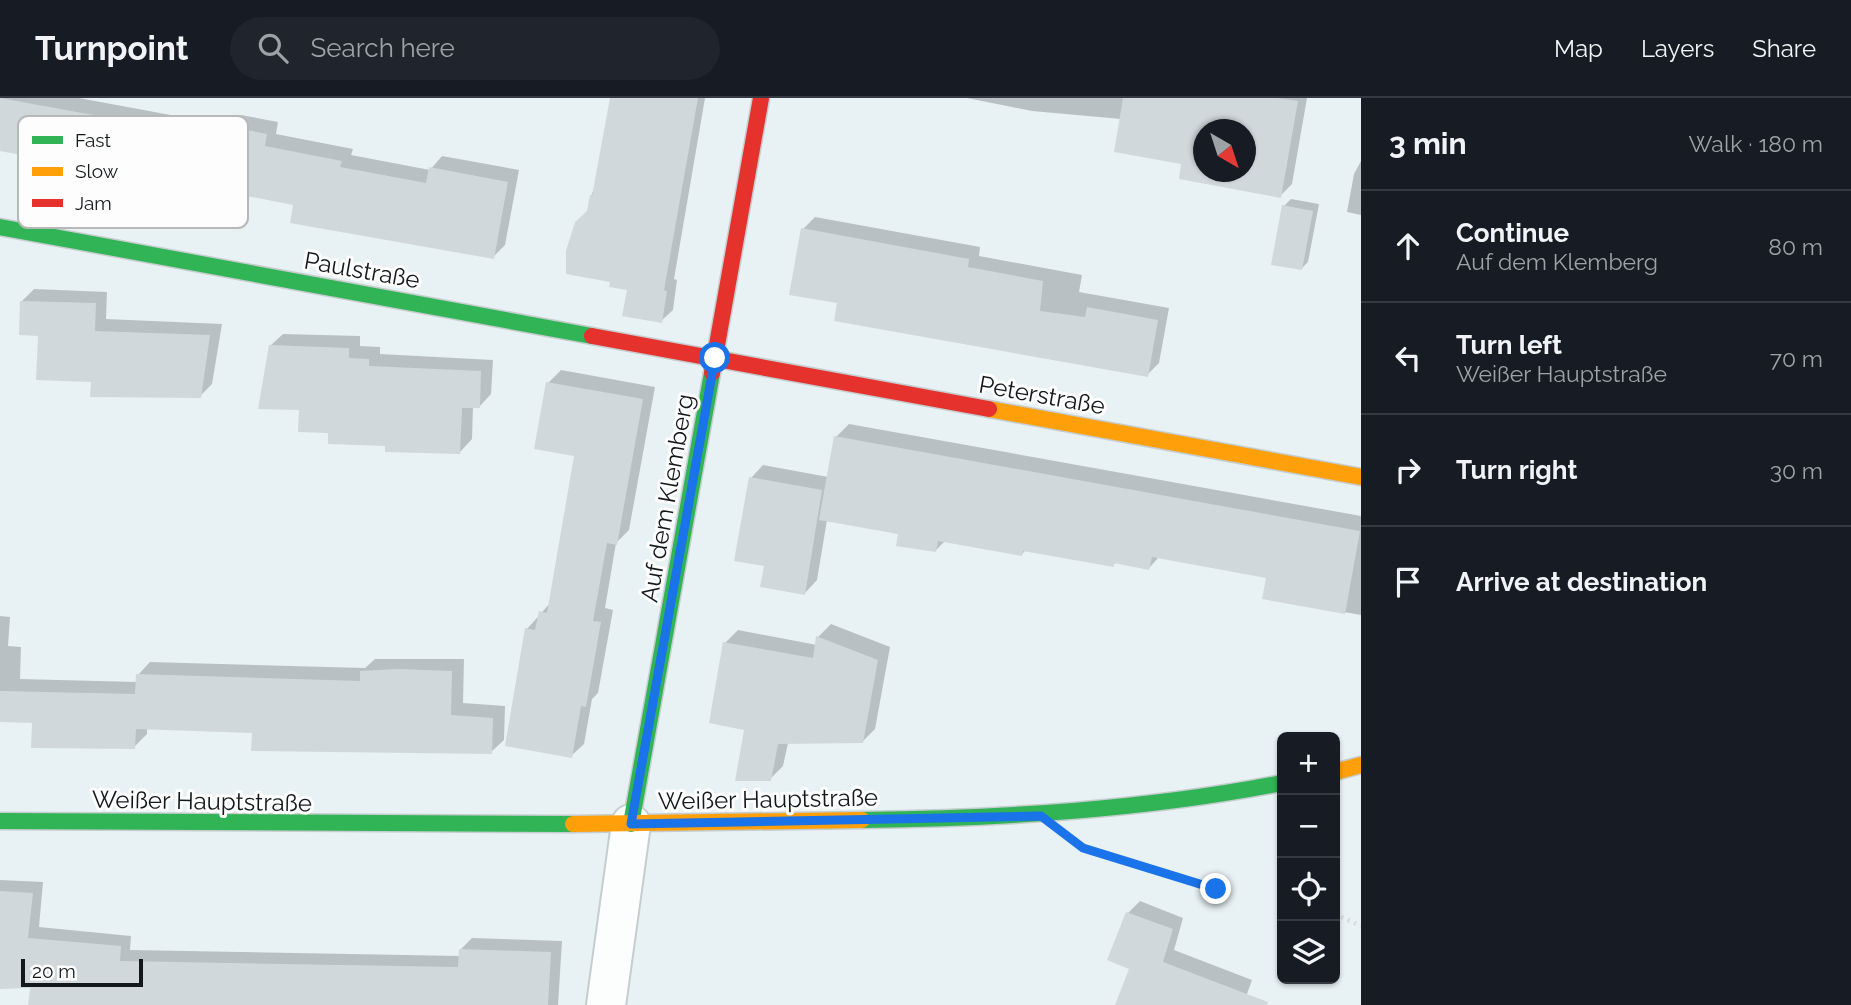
<!DOCTYPE html>
<html lang="en">
<head>
<meta charset="utf-8">
<style>
	body { margin:0; font-family:Raleway,sans-serif; background:#20242c; color:#f1f3f6 }
	.controls { position:absolute; right:21px; bottom:21px; display:grid; overflow:hidden; border-radius:10px; box-shadow:0 2px 5px #0004 }
	.controls button { width:63px; height:63px; display:grid; place-items:center; padding:0; border:0; border-bottom:2px solid #363941; background:#171b24; color:#f1f3f6; font:35px sans-serif }
	.compass { position:absolute; left:1193px; top:21px; width:63px; height:63px; border-radius:50%; background:#171b24; box-shadow:0 2px 5px #0004; rotate:141deg }
	.scale { position:absolute; left:21px; bottom:18px; width:122px; box-sizing:border-box; padding-left:7px; border:4px solid #13191b; border-top:0; font-size:19px; line-height:24px; white-space:nowrap; color:#13191b; -webkit-text-stroke:5px #fdfdfd; paint-order:stroke }
	.stop { position:absolute; width:21px; height:21px; margin:-16px; border:5px solid #1a73e8; border-radius:50%; background:#fff }
	.stop.end { background:#1a73e8; border-color:#fff; box-shadow:0 2px 7px #0008 }
	.list { margin:0; padding:0; list-style:none }
	h2 { display:flex; justify-content:space-between; align-items:center; height:91px; margin:0; padding:0 28px; font-size:30px }
	h2 small { font-size:23px; font-weight:400; color:#9ea1a6 }
	.list li { display:grid; grid-template-columns:46px 1fr auto; gap:21px; align-items:center; box-sizing:border-box; height:112px; padding:0 28px; border-top:2px solid #363941 }
	.list b { display:block; font-size:26px; white-space:nowrap }
	.list p { margin:0; font-size:23px; white-space:nowrap; color:#9ea1a6 }
	.list em { font-size:23px; font-style:normal; color:#9ea1a6 }
	.icon { flex:none; width:38px; height:38px; fill:none; stroke:currentColor; stroke-width:2; stroke-linecap:round; stroke-linejoin:round }
	.map { position:relative; flex:none; width:1361px; height:907px; overflow:hidden }
	header { display:flex; align-items:center; gap:42px; box-sizing:border-box; height:98px; padding:0 35px; background:#171b24; border-bottom:2px solid #363941 }
	header strong { font-size:33px }
	nav { display:flex; gap:38px; margin-inline-start:auto; font-size:24px }
	.search { width:490px; height:63px; background:#20242c; display:flex; align-items:center; gap:18px; box-sizing:border-box; padding:0 24px; border-radius:38px; color:#9ea1a6; font-size:26px }
	main { display:flex }
	aside { flex:1; background:#171b24 }
	.map>svg:first-child { display:block }
</style>
</head>
<body>
<header>
<strong>Turnpoint</strong>
<div class="search"><svg class="icon" aria-label="search" viewBox="0 0 24 24"><circle cx="10" cy="10" r="6"/><path d="M15 15l6 6"/></svg>Search here</div>
<nav><a>Map</a><a>Layers</a><a>Share</a></nav>
</header>
<main>
<div class="map">
<svg width="1361" height="907" viewBox="0 0 1361 907">
	<rect width="100%" height="100%" fill="#e8f1f4"/>
	<g fill="#0003" fill-rule="evenodd">
		<polygon points="0,0 79,0 230,28 241,17 278,24 276,36 353,51 351,57 430,72 442,58 519,72 505,147 493,159 295,105 241,95 240,101 229,113 181,85 112,73 99,90 67,64 0,51"/>
		<polygon points="631,0 705,0 674,181 677,182 673,212 661,223 629,190 588,113 591,98"/>
		<path d="M967,0H1307L1292,86L1280,98L1181,80L1183,64L1121,21L1032,13ZM1204,32H1246V74H1204Z"/>
		<polygon points="1361,63 1361,117 1347,114 1354,76"/>
		<polygon points="1291,101 1319,106 1308,164 1301,171 1284,108"/>
		<polygon points="815,119 980,149 979,158 1082,177 1079,194 1169,210 1159,265 1147,277 839,204 803,131"/>
		<polygon points="34,191 107,194 106,221 222,226 212,286 200,298 92,283 39,236 21,204"/>
		<polygon points="283,236 360,238 360,248 380,249 380,256 493,262 491,296 479,309 473,308 472,341 460,354 387,346 329,333 301,310 270,248"/>
		<polygon points="561,272 655,289 629,432 616,445 605,510 613,512 598,595 592,601 584,646 571,658 527,531 551,504 576,356 548,285"/>
		<polygon points="849,326 1361,418 1361,517 1264,500 1268,479 1159,459 1149,470 1117,464 1113,467 1026,452 1022,456 946,442 936,452 900,435 827,422 817,482 805,495 766,467 751,380 763,367 828,379 836,339"/>
		<polygon points="0,518 10,519 8,548 21,549 20,581 137,584 138,577 150,564 365,570 375,561 464,561 463,605 505,608 504,642 491,654 254,633 147,629 147,636 134,649 34,623 0,622"/>
		<polygon points="831,526 890,549 875,631 862,644 788,645 783,668 770,681 746,630 725,545 738,532 817,547 818,539"/>
		<polygon points="0,782 43,784 39,829 131,838 130,852 460,858 460,852 472,840 562,843 558,907 30,907 32,889 0,886"/>
		<polygon points="1140,803 1183,820 1174,852 1252,882 1243,907 1117,907 1131,870 1128,815"/>
	</g>
	<g fill="#d1d8db" fill-rule="evenodd">
		<polygon points="0,0 225,41 227,28 267,36 265,48 342,63 340,69 426,85 429,69 508,84 494,161 290,125 293,107 232,95 229,115 175,105 179,86 142,80 104,73 100,92 61,85 65,65 0,53"/>
		<polygon points="610,0 698,0 664,192 667,193 662,225 622,218 627,192 609,189 610,184 566,176 566,153 575,124 587,113 590,97 592,98"/>
		<path d="M1123,0H1277L1298,3L1281,100L1179,81L1181,66L1114,54ZM1203,32H1245V74H1203Z"/>
		<polygon points="1282,107 1313,113 1302,172 1271,167"/>
		<polygon points="801,130 969,161 968,169 1043,183 1040,213 1085,219 1087,209 1158,222 1148,279 834,223 837,205 789,197"/>
		<polygon points="20,203 96,205 95,233 210,237 201,300 90,299 91,284 36,282 38,238 19,237"/>
		<polygon points="269,247 349,250 349,260 369,261 369,268 481,273 480,310 462,310 460,356 385,354 385,348 328,346 328,335 298,334 299,312 258,311"/>
		<polygon points="546,284 643,301 617,447 607,445 593,523 601,524 586,609 581,608 572,660 505,648 525,530 535,532 539,513 547,515 574,358 534,351"/>
		<polygon points="834,338 1360,433 1345,516 1262,501 1266,480 1152,459 1149,472 1114,465 1114,469 1023,453 1022,458 938,443 936,454 896,448 898,436 819,422"/>
		<polygon points="749,379 822,392 805,497 760,489 764,468 734,463"/>
		<polygon points="816,538 878,562 863,645 778,646 771,683 735,683 744,632 709,625 723,544 813,560"/>
		<polygon points="397,571 452,573 451,617 493,620 492,656 251,653 252,635 136,631 135,651 31,650 32,625 0,624 0,593 135,596 136,576 360,583 360,573"/>
		<polygon points="0,793 33,795 28,840 121,848 120,863 458,869 459,851 551,854 548,907 28,907 30,890 0,891"/>
		<polygon points="1126,814 1173,831 1163,864 1268,904 1267,907 1115,907 1129,871 1107,862"/>
	</g>
	<g fill="none" stroke-linecap="round" stroke-linejoin="round">
		<g stroke="#c6cdcf" stroke-width="42">
			<polyline id="street" points="606,907 631,726"/>
		</g>
		<g stroke="#c6cdcf" stroke-width="19">
			<g id="fast">
				<polyline points="0,129 592,238"/>
				<path d="M862,722C1004,720 1143,712 1282,685"/>
				<polyline points="0,723 573,726"/>
				<polyline points="631,726 712,275"/>
			</g>
		</g>
		<g stroke="#c6cdcf" stroke-width="19">
			<g id="slow">
				<polyline points="989,311 1361,379"/>
				<polyline points="1335,674 1361,667"/>
				<polyline points="573,726 862,722"/>
			</g>
		</g>
		<g stroke="#c6cdcf" stroke-width="19">
			<g id="jam">
				<polyline points="592,238 989,311"/>
				<polyline points="712,275 761,0"/>
			</g>
		</g>
		<g stroke="#d6d9da" stroke-width="4.5" stroke-dasharray="2 5" stroke-linecap="butt">
			<polyline points="1097,754 1216,791"/>
			<polyline points="1335,816 1361,828"/>
		</g>
		<use href="#street" stroke="#fcfdfd" stroke-width="38"/>
		<use href="#fast" stroke="#30b455" stroke-width="16"/>
		<use href="#slow" stroke="#ff9f0a" stroke-width="16"/>
		<use href="#jam" stroke="#e5322d" stroke-width="16"/>
	</g>
	<g fill="none" stroke-linecap="round" stroke-linejoin="round">
		<polyline stroke="#1a73e8" stroke-width="9" points="715,260 631,726 1041,718 1083,750 1216,791"/>
	</g>
	<g text-anchor="middle" dominant-baseline="central" stroke-width="6" stroke-linejoin="round" paint-order="stroke">
		<g font-size="24" fill="#13191b" stroke="#fdfdfd">
			<text transform="translate(362 172) rotate(10)">Paulstraße</text>
			<text transform="translate(1042 297) rotate(10)">Peterstraße</text>
			<text transform="translate(667 400) rotate(-80)">Auf dem Klemberg</text>
			<text transform="translate(768 701) rotate(-1)">Weißer Hauptstraße</text>
			<text transform="translate(202 703) rotate(1)">Weißer Hauptstraße</text>
		</g>
	</g>
	<rect x="18" y="18" width="230" height="112" rx="10" fill="#fdfdfd" stroke="#b7b9b9" stroke-width="2"/>
	<rect x="32" y="38" width="31" height="8" fill="#30b455"/>
	<rect x="32" y="69" width="31" height="9" fill="#ff9f0a"/>
	<rect x="32" y="101" width="31" height="8" fill="#e5322d"/>
	<g font-size="19" fill="#13191b">
		<text x="75" y="49">Fast</text>
		<text x="75" y="80">Slow</text>
		<text x="75" y="112">Jam</text>
	</g>
</svg>
<div class="controls">
<button>+</button>
<button>−</button>
<button><svg class="icon" aria-label="locate" viewBox="0 0 24 24"><circle cx="12" cy="12" r="6"/><path d="M12 2v4M12 18v4M2 12h4M18 12h4"/></svg></button>
<button><svg class="icon" aria-label="layers" viewBox="0 0 24 24"><path d="M12 4l9 5-9 5-9-5zM3 14l9 5 9-5"/></svg></button>
</div>
<svg class="compass" viewBox="-18 -18 36 36"><path d="M0-13l5 13h-10z" fill="#e53935"/><path d="M0 13l5-13h-10z" fill="#9ea1a6"/></svg>
<div class="scale">20 m</div>
<div class="stop" style="left:715px;top:260px"></div>
<div class="stop end" style="left:1216px;top:791px"></div>
</div>
<aside>
<h2>3 min<small>Walk · 180 m</small></h2>
<ul class="list">
<li><svg class="icon" aria-label="ahead" viewBox="0 0 24 24"><path d="M12 20V5M6 11l6-6 6 6"/></svg><div><b>Continue</b><p>Auf dem Klemberg</p></div><em>80 m</em></li>
<li><svg class="icon" aria-label="left" viewBox="0 0 24 24"><path d="M17 20v-9H6M10 6l-5 5 5 5"/></svg><div><b>Turn left</b><p>Weißer Hauptstraße</p></div><em>70 m</em></li>
<li><svg class="icon" aria-label="right" viewBox="0 0 24 24"><path d="M7 20v-9h11M14 6l5 5-5 5"/></svg><div><b>Turn right</b></div><em>30 m</em></li>
<li><svg class="icon" aria-label="arrive" viewBox="0 0 24 24"><path d="M6 21V4h12l-3 4 3 4H6"/></svg><div><b>Arrive at destination</b></div></li>
</ul>
</aside>
</main>
</body>
</html>
